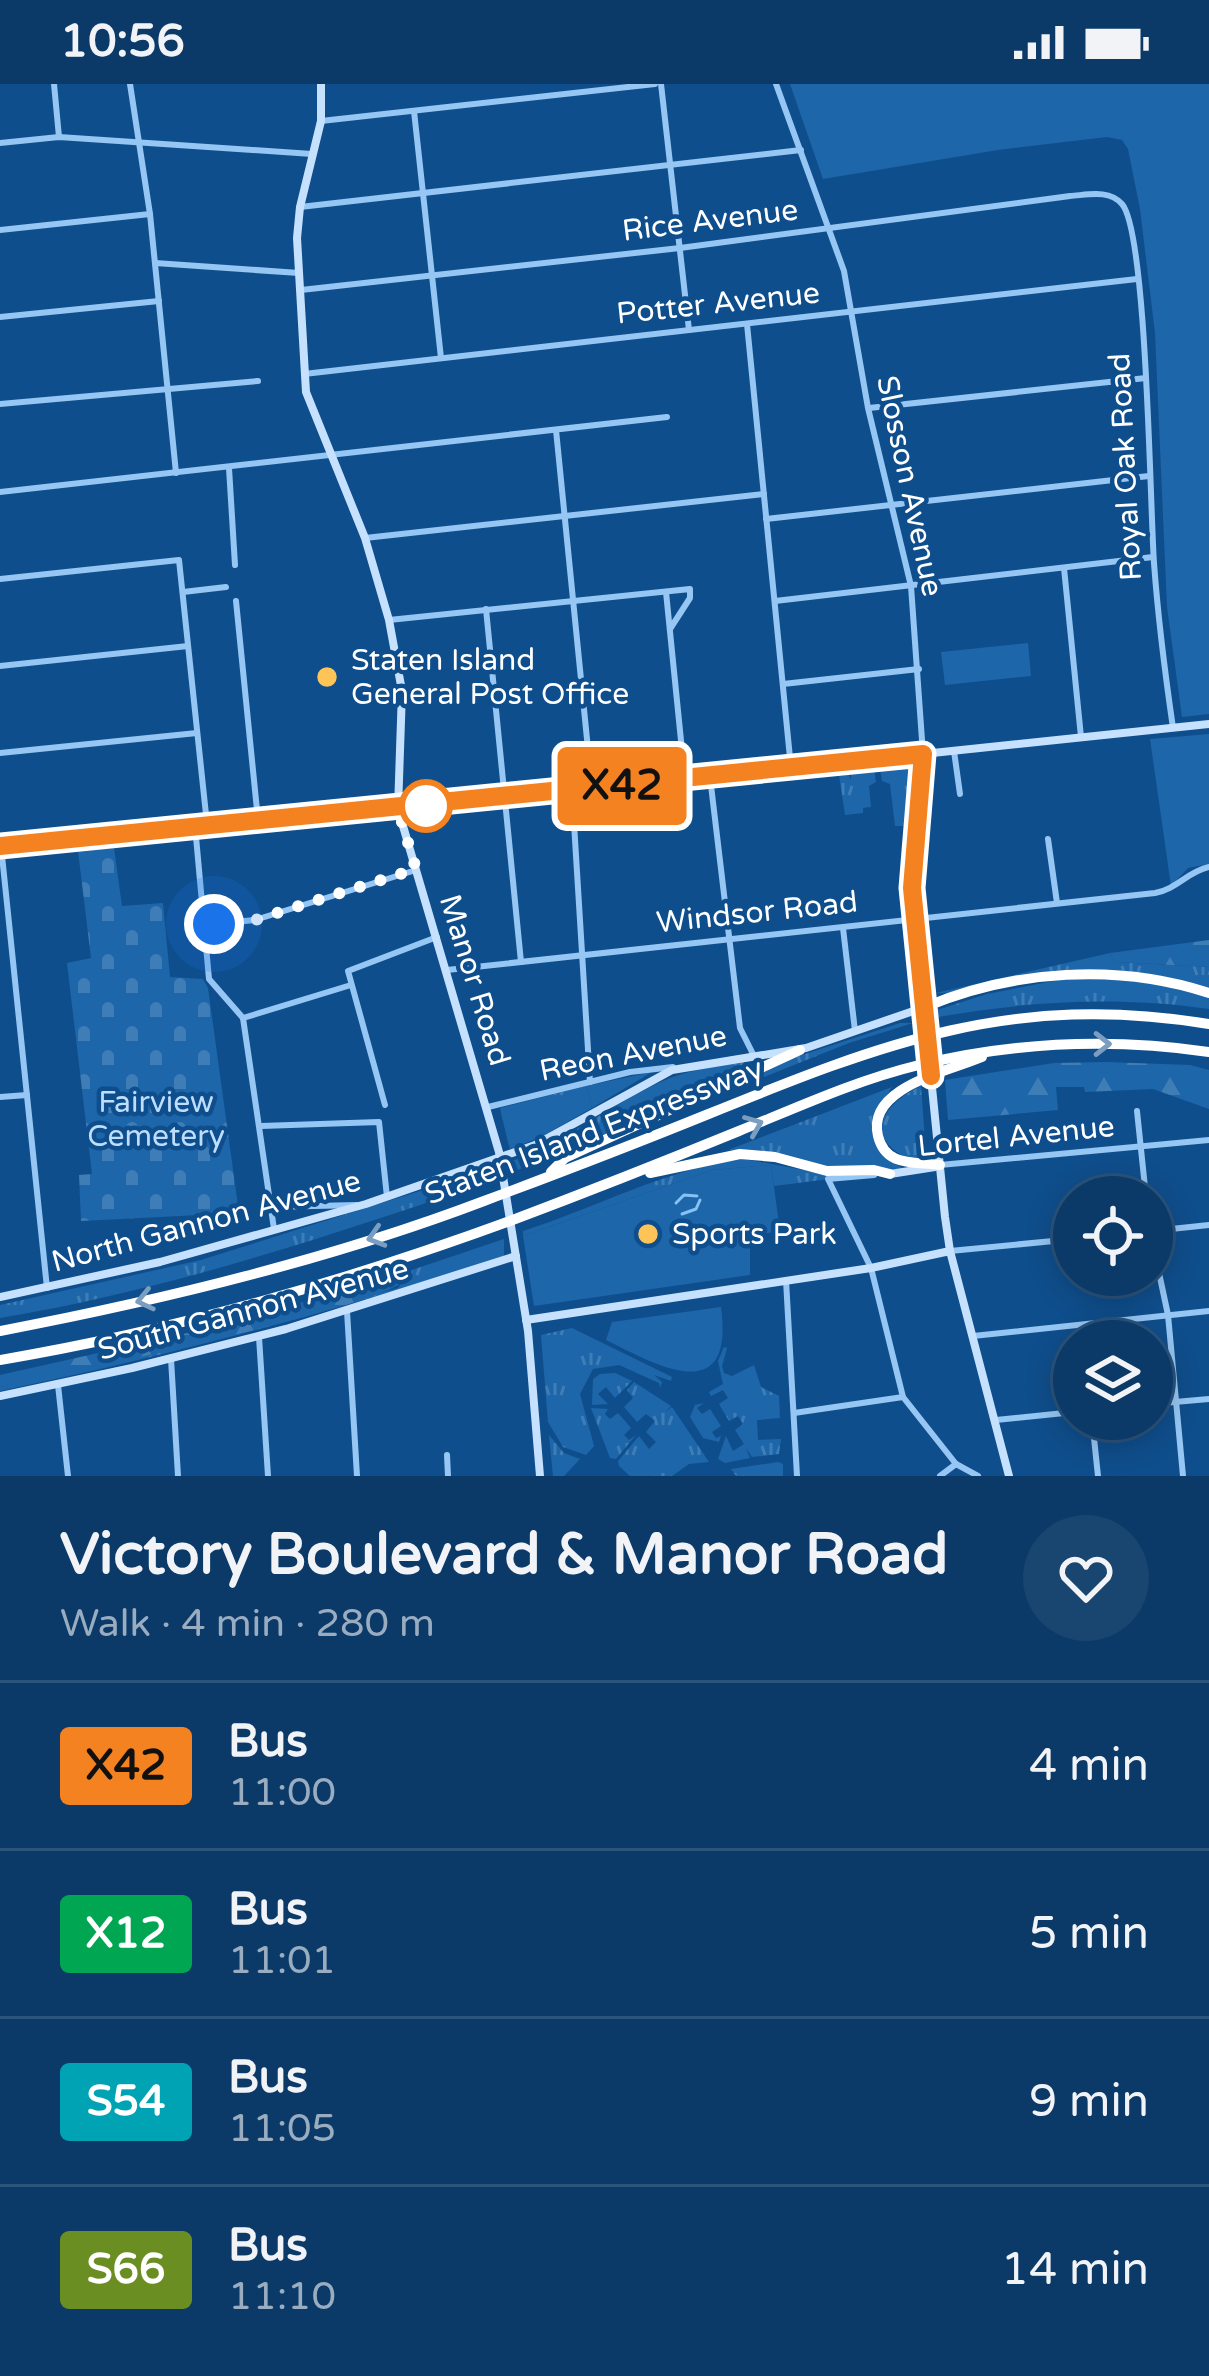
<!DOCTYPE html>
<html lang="en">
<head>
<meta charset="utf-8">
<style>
  :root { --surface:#0b3a69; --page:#194571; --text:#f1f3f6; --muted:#9aadc0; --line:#2b547d }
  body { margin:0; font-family:"Varela Round",sans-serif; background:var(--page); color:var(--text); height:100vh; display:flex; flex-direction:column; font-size:45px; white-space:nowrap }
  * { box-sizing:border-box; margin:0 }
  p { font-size:39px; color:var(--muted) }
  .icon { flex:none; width:66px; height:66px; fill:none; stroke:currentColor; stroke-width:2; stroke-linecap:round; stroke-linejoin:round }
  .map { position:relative; height:1392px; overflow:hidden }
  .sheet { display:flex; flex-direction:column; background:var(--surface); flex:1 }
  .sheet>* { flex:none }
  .badge { padding:0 24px; border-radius:9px; font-size:42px; line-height:78px }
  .buttons { position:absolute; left:1053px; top:1092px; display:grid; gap:24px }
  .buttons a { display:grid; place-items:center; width:120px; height:120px; border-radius:50%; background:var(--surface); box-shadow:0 6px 30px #0003,0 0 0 3px var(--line); font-size:60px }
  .you { position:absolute; width:60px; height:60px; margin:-30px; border:9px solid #fff; border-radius:50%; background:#1a73e8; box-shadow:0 0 0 18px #1a73e833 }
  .map>.badge { position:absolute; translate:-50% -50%; box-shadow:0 0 0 6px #fff }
  .round { display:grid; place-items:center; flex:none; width:126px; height:126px; border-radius:63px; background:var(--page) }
  .head { display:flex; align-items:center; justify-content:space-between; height:204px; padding:0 60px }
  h1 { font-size:57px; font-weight:700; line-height:90px }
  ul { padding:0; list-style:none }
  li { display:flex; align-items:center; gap:36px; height:168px; padding:0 60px; border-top:3px solid var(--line) }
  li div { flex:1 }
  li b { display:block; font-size:45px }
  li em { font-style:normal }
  li .badge { min-width:132px; font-weight:700; text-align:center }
  .status { display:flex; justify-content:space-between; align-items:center; height:84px; padding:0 60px; background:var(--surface); direction:ltr }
  .status svg { height:33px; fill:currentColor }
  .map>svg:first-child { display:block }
</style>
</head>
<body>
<div class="status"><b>10:56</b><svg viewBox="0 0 49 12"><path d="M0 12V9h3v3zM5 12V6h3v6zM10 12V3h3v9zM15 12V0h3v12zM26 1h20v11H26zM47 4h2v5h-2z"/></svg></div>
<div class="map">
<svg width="1209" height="1392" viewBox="0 0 1209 1392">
  <defs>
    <pattern id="grass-tufts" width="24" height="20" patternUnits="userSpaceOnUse" patternTransform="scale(3)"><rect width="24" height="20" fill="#1d66aa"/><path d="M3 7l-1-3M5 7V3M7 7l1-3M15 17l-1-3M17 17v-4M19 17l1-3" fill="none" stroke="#3f7db7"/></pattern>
    <pattern id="forest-firs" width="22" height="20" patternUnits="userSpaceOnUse" patternTransform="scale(3)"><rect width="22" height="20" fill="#1d66aa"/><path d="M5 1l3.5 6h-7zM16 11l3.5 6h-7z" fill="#3f7db7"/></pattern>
    <pattern id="cemetery-stones" width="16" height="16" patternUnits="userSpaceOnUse" patternTransform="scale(3)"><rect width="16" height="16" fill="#1d66aa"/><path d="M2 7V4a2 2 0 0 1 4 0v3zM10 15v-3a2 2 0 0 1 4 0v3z" fill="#3f7db7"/></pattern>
  </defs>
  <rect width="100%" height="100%" fill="#0f4e8c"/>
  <g fill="url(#grass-tufts)">
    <path d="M 911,682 L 905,742 L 895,742 L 890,700 L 882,697 L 880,685 Z"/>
    <path d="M 874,685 L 876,698 L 869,702 L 871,723 L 863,724 L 863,729 L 845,731 L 839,691 L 845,692 L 839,689 L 848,688 L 851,696 L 851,688 Z"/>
    <path d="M 1110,869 L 1115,878 L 1209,883 L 1209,905 C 1138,881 1070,880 997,896 C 978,900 952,911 936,909 Z"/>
    <path d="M 1069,894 L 1147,898 L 1209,913 L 1209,925 C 1116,912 1030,917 938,933 L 937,926 L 987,910 Z"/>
    <path d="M 900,939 L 913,939 L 849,959 L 671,1030 L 793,974 Z"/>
    <path d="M 744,978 L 746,983 L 630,1039 L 513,1088 L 512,1077 C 568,1056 615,1017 670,994 C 694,985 719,982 744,978 Z"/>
    <path d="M 586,1002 L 592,1024 L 541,1053 L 510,1065 L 500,1024 Z"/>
    <path d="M 921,1002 L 926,1070 L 911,1076 C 862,1054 882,1020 921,1002 Z"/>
    <path d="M 892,1003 C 871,1036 860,1063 905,1085 L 826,1084 L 748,1066 L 728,1066 Z"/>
    <path d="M 744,1075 L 831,1091 L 869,1090 L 774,1102 L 771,1081 L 712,1086 L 523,1152 L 523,1147 C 596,1124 668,1084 744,1075 Z"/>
    <path d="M 490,1085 L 494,1096 C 332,1151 169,1206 0,1234 L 0,1221 L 201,1176 Z"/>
    <path d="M 504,1155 L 504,1172 C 338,1227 171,1271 0,1307 L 0,1303 L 234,1250 L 398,1204 L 403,1197 L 397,1191 Z"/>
    <path d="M 572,1244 L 672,1293 L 671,1297 L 654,1291 L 662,1298 L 660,1304 L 659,1299 L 619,1281 L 593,1285 L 580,1310 L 594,1362 L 586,1371 L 563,1363 L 548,1338 L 541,1251 Z"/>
    <path d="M 724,1263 L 727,1264 L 722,1282 L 724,1289 L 732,1292 L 754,1281 L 761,1303 L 779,1312 L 780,1334 L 757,1336 L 758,1356 L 781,1355 L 779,1370 L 752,1373 L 746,1364 L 750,1374 L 725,1379 L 718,1375 L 726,1352 L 733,1367 L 744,1360 L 735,1346 L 743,1340 L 738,1332 L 729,1337 L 719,1320 L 728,1314 L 723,1306 L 711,1312 L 709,1308 L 723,1300 L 718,1277 Z"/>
    <path d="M 615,1289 L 632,1297 L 615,1314 L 606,1303 L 598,1310 L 608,1320 L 592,1321 L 593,1295 L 600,1290 Z"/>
    <path d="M 634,1298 L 671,1322 L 665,1328 L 672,1323 L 709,1378 L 689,1380 L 672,1392 L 630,1392 L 619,1382 L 618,1377 L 639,1352 L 649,1365 L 656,1358 L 646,1348 L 655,1337 L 646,1330 L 637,1338 L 624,1323 L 633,1314 L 627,1306 Z"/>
    <path d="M 704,1319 L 697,1324 L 702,1330 L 710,1325 L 721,1342 L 712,1348 L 716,1354 L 721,1352 L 719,1358 L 703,1354 L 690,1333 L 695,1321 Z"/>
    <path d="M 591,1324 L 608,1325 L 605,1330 L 610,1335 L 618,1329 L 631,1344 L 624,1351 L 629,1356 L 636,1351 L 616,1375 L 610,1374 Z"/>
    <path d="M 549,1351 L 564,1369 L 580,1375 L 564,1392 L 553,1392 Z"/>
    <path d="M 778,1378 L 783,1380 L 783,1392 L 736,1392 L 731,1385 Z"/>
  </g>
  <g fill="url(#forest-firs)">
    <path d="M 1209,856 L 1209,883 L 1115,878 L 1110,869 Z"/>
    <path d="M 1106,978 L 1190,981 L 1209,986 L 1209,1025 L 1153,1005 L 1085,1008 L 1084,1003 L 1056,1003 L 1058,1026 L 948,1036 L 945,996 L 1054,979 Z"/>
    <path d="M 652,988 L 592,1024 L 586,1002 Z"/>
    <path d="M 397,1191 L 403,1197 C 385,1222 53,1293 0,1303 L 0,1291 L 223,1241 Z"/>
  </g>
  <path fill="url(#cemetery-stones)" d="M 114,764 L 122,822 L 163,819 L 170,893 L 203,895 L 208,904 L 239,1129 L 81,1137 L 79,1091 L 92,1090 L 67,879 L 91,874 L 78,767 Z"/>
  <g fill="#1d66aa">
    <path d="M 790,0 L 1209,0 L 1209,630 L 1182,633 L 1167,523 L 1155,249 L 1140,125 L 1128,65 L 1122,56 L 1107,53 L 998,66 L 823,95 Z"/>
    <path d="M 1028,559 L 1031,592 L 945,601 L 941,568 Z"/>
    <path d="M 1209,650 L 1209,780 L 1188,784 L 1171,802 L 1150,655 Z"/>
    <path d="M 582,1007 L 588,1023 L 540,1051 L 509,1062 L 501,1029 Z"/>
    <path d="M 771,1081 L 780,1147 L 750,1152 L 750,1191 L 534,1222 L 523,1152 L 712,1086 Z"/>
    <path d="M 721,1223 C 735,1326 656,1281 606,1256 L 612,1238 Z"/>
  </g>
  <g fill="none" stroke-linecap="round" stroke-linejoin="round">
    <g stroke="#87c2f7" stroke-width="3">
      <path d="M 676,1119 L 684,1111 L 697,1112"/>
      <path d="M 682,1130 L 696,1125 L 700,1116"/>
    </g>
    <g stroke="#96c6f3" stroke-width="6">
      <path d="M 54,0 L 59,53"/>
      <path d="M 130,0 L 150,130 L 176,389"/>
      <path d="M 661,0 L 689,246"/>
      <path d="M 776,0 L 844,187 L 868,324 L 911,502 L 923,670"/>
      <path d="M 414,27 L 441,274"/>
      <path d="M 321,37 L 655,0"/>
      <path d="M 0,59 L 59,53 L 312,70"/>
      <path d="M 300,123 L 801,66"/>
      <path d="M 0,146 L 150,130"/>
      <path d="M 155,179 L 299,189"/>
      <path d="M 301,206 L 680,164 L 1070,112 C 1087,111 1109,105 1122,120 C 1147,149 1150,423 1154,479 C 1158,534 1165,589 1173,644"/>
      <path d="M 0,233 L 159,217"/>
      <path d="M 747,240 L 791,684"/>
      <path d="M 304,290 L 1137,195"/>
      <path d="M 0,320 L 258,297"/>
      <path d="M 869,324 L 1146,294"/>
      <path d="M 556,346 L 592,705"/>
      <path d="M 229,384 L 235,481"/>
      <path d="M 0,408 L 667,333"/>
      <path d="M 766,435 L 1149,392"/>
      <path d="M 365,454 L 764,410"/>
      <path d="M 1064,484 L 1081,653"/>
      <path d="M 0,495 L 179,476 L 207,740"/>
      <path d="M 183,508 L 226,503"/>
      <path d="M 666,508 L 685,696"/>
      <path d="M 236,517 L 258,736"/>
      <path d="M 775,517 L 1153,473"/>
      <path d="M 486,525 L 521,878"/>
      <path d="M 389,536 L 690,505 L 690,514 L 670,545"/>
      <path d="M 0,582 L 188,562"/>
      <path d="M 783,600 L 919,585"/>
      <path d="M 954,667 L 960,710"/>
      <path d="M 0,669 L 197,649"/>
      <path d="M 710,693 L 740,944 L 754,972"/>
      <path d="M 572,707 L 590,998"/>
      <path d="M 195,742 L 209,895 L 243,934"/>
      <path d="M 1048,755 L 1057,819"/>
      <path d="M 1,762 L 47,1204"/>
      <path d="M 204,841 L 255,836 L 416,786"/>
      <path d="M 843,844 L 855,947"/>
      <path d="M 447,886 L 1155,809 C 1177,805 1187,788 1209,783"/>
      <path d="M 243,934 L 274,1145"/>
      <path d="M 243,934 L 351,901"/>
      <path d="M 0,1013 L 27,1011"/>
      <path d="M 385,1021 L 348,887 L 437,853"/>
      <path d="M 488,1023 L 630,988 L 673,983"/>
      <path d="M 1137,1027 L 1146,1113"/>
      <path d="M 261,1042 L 379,1038 L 387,1113"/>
      <path d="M 940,1081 L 1209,1056"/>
      <path d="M 874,1091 L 828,1095 L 871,1184 L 903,1313 L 956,1380 L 978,1392"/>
      <path d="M 271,1123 L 357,1121"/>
      <path d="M 1152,1147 L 1209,1141"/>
      <path d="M 1152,1156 L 1168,1231 L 1183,1392"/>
      <path d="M 950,1167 L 1074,1155"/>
      <path d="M 786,1196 L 797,1392"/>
      <path d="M 347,1227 L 357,1392"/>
      <path d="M 973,1252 L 1209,1227"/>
      <path d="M 259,1253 L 268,1392"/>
      <path d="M 171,1275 L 178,1392"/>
      <path d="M 58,1301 L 68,1392"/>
      <path d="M 1152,1320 L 1209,1315"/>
      <path d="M 794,1329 L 903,1313"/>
      <path d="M 1092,1335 L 1098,1392"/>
      <path d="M 996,1336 L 1074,1328"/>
      <path d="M 447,1371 L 448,1392"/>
      <path d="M 940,1392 L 956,1380"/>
    </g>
    <g stroke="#c5e1fd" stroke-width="8">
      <path d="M 321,0 L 321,37 L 300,123 L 297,154 L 306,308 L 365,454 L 389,536 L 402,607 L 398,725 L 499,1068 L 528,1247 L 540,1392"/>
      <path d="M 923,670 L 912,804 L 945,1133 L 950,1167 L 1009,1392"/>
      <path d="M 0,762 L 504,714 L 1209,640"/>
      <path d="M 890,1090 L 935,1083"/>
      <path d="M 0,1213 L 160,1178 L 366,1120 L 535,1061 L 672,986 L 806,964 L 925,923"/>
      <path d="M 526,1236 L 871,1184 L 950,1167"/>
      <path d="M 0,1312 L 132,1284 L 286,1245 L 516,1172"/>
    </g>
    <g stroke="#fff" stroke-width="10">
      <path d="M 925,923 C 1014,886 1117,879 1209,909"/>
      <path d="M 940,1081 C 915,1077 886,1084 878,1052 C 866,1003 950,987 982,973"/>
      <path d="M 551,1088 L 565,1074 L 800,966"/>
      <path d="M 650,1089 L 740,1070 L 775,1073 L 827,1087 L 874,1086 L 890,1090"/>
      <path d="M 0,1247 C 163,1216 329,1176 484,1117 C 559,1089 632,1061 706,1031 C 884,959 1012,908 1209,940"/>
      <path d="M 0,1276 C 173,1247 346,1197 510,1137 C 587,1108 663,1078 739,1047 C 798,1023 857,996 919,981 C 1014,958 1112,954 1209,968"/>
    </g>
  </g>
  <defs><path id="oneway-chevron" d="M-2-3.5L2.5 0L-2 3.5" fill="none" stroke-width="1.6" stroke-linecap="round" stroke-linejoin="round" transform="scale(3)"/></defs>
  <g stroke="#7b9ec0">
    <use href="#oneway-chevron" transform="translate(1102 960)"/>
    <use href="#oneway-chevron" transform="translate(754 1041) rotate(-22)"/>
    <use href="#oneway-chevron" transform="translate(376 1153) rotate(163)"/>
    <use href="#oneway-chevron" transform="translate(145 1216) rotate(167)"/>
  </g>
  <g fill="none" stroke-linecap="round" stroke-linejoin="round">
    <g stroke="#fff" stroke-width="27">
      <path id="line" d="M 0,762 L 923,670 L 912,804 L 931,992"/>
    </g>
    <use href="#line" stroke="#f58220" stroke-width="18"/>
    <path stroke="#fff" stroke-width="12" stroke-dasharray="0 21.6" d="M 214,840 L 255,836 L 416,785 L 398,725 L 426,722"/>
  </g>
  <g fill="#ffc458" stroke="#0f4e8c" stroke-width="4.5">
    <circle cx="327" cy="593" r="12"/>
    <circle cx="648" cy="1150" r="12"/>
  </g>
  <circle fill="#fff" stroke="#f58220" stroke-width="6" cx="426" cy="722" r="24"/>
  <g text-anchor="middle" stroke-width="9" stroke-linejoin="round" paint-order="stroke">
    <g font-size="30" fill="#fff" stroke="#0f4e8c">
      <text transform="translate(710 136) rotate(-7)" y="10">Rice Avenue</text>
      <text transform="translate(718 219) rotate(-6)" y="10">Potter Avenue</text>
      <text transform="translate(1125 383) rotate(-93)" y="10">Royal Oak Road</text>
      <text transform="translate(910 402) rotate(78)" y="10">Slosson Avenue</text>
      <text transform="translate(757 828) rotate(-6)" y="10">Windsor Road</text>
      <text transform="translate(475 896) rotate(73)" y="10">Manor Road</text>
      <text transform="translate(633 969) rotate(-11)" y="10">Reon Avenue</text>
      <text transform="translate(594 1047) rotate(-21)" y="10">Staten Island Expressway</text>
      <text transform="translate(1016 1052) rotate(-6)" y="10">Lortel Avenue</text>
      <text transform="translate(206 1137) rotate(-15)" y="10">North Gannon Avenue</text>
      <text transform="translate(253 1225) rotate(-15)" y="10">South Gannon Avenue</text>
    </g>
    <g font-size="30" fill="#fff" stroke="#0f4e8c" text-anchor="start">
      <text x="351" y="586">Staten Island<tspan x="351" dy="34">General Post Office</tspan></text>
      <text x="672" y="1160">Sports Park</text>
    </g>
    <g font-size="30" fill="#bddefe" stroke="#0f4e8c">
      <text x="156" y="1028">Fairview<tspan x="156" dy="34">Cemetery</tspan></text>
    </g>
  </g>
</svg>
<div class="buttons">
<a><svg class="icon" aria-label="locate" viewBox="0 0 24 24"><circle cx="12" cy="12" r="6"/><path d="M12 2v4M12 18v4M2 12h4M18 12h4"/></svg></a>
<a><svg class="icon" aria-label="layers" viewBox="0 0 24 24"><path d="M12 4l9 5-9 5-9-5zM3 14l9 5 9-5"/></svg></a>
</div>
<div class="you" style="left:214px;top:840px"></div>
<b class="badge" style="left:622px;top:702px;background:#f58220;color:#111">X42</b>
</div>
<section class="sheet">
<div class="head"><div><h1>Victory Boulevard &amp; Manor Road</h1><p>Walk · 4 min · 280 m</p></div><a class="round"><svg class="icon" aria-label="heart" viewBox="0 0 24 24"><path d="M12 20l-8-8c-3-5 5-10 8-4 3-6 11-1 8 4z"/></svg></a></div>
<ul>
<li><span class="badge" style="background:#f58220;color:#111">X42</span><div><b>Bus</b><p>11:00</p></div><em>4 min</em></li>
<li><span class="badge" style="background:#00a651;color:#fff">X12</span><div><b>Bus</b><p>11:01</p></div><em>5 min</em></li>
<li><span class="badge" style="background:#00a3b4;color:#fff">S54</span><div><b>Bus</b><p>11:05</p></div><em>9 min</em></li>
<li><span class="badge" style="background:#6b8e23;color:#fff">S66</span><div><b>Bus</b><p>11:10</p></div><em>14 min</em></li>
</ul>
</section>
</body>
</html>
